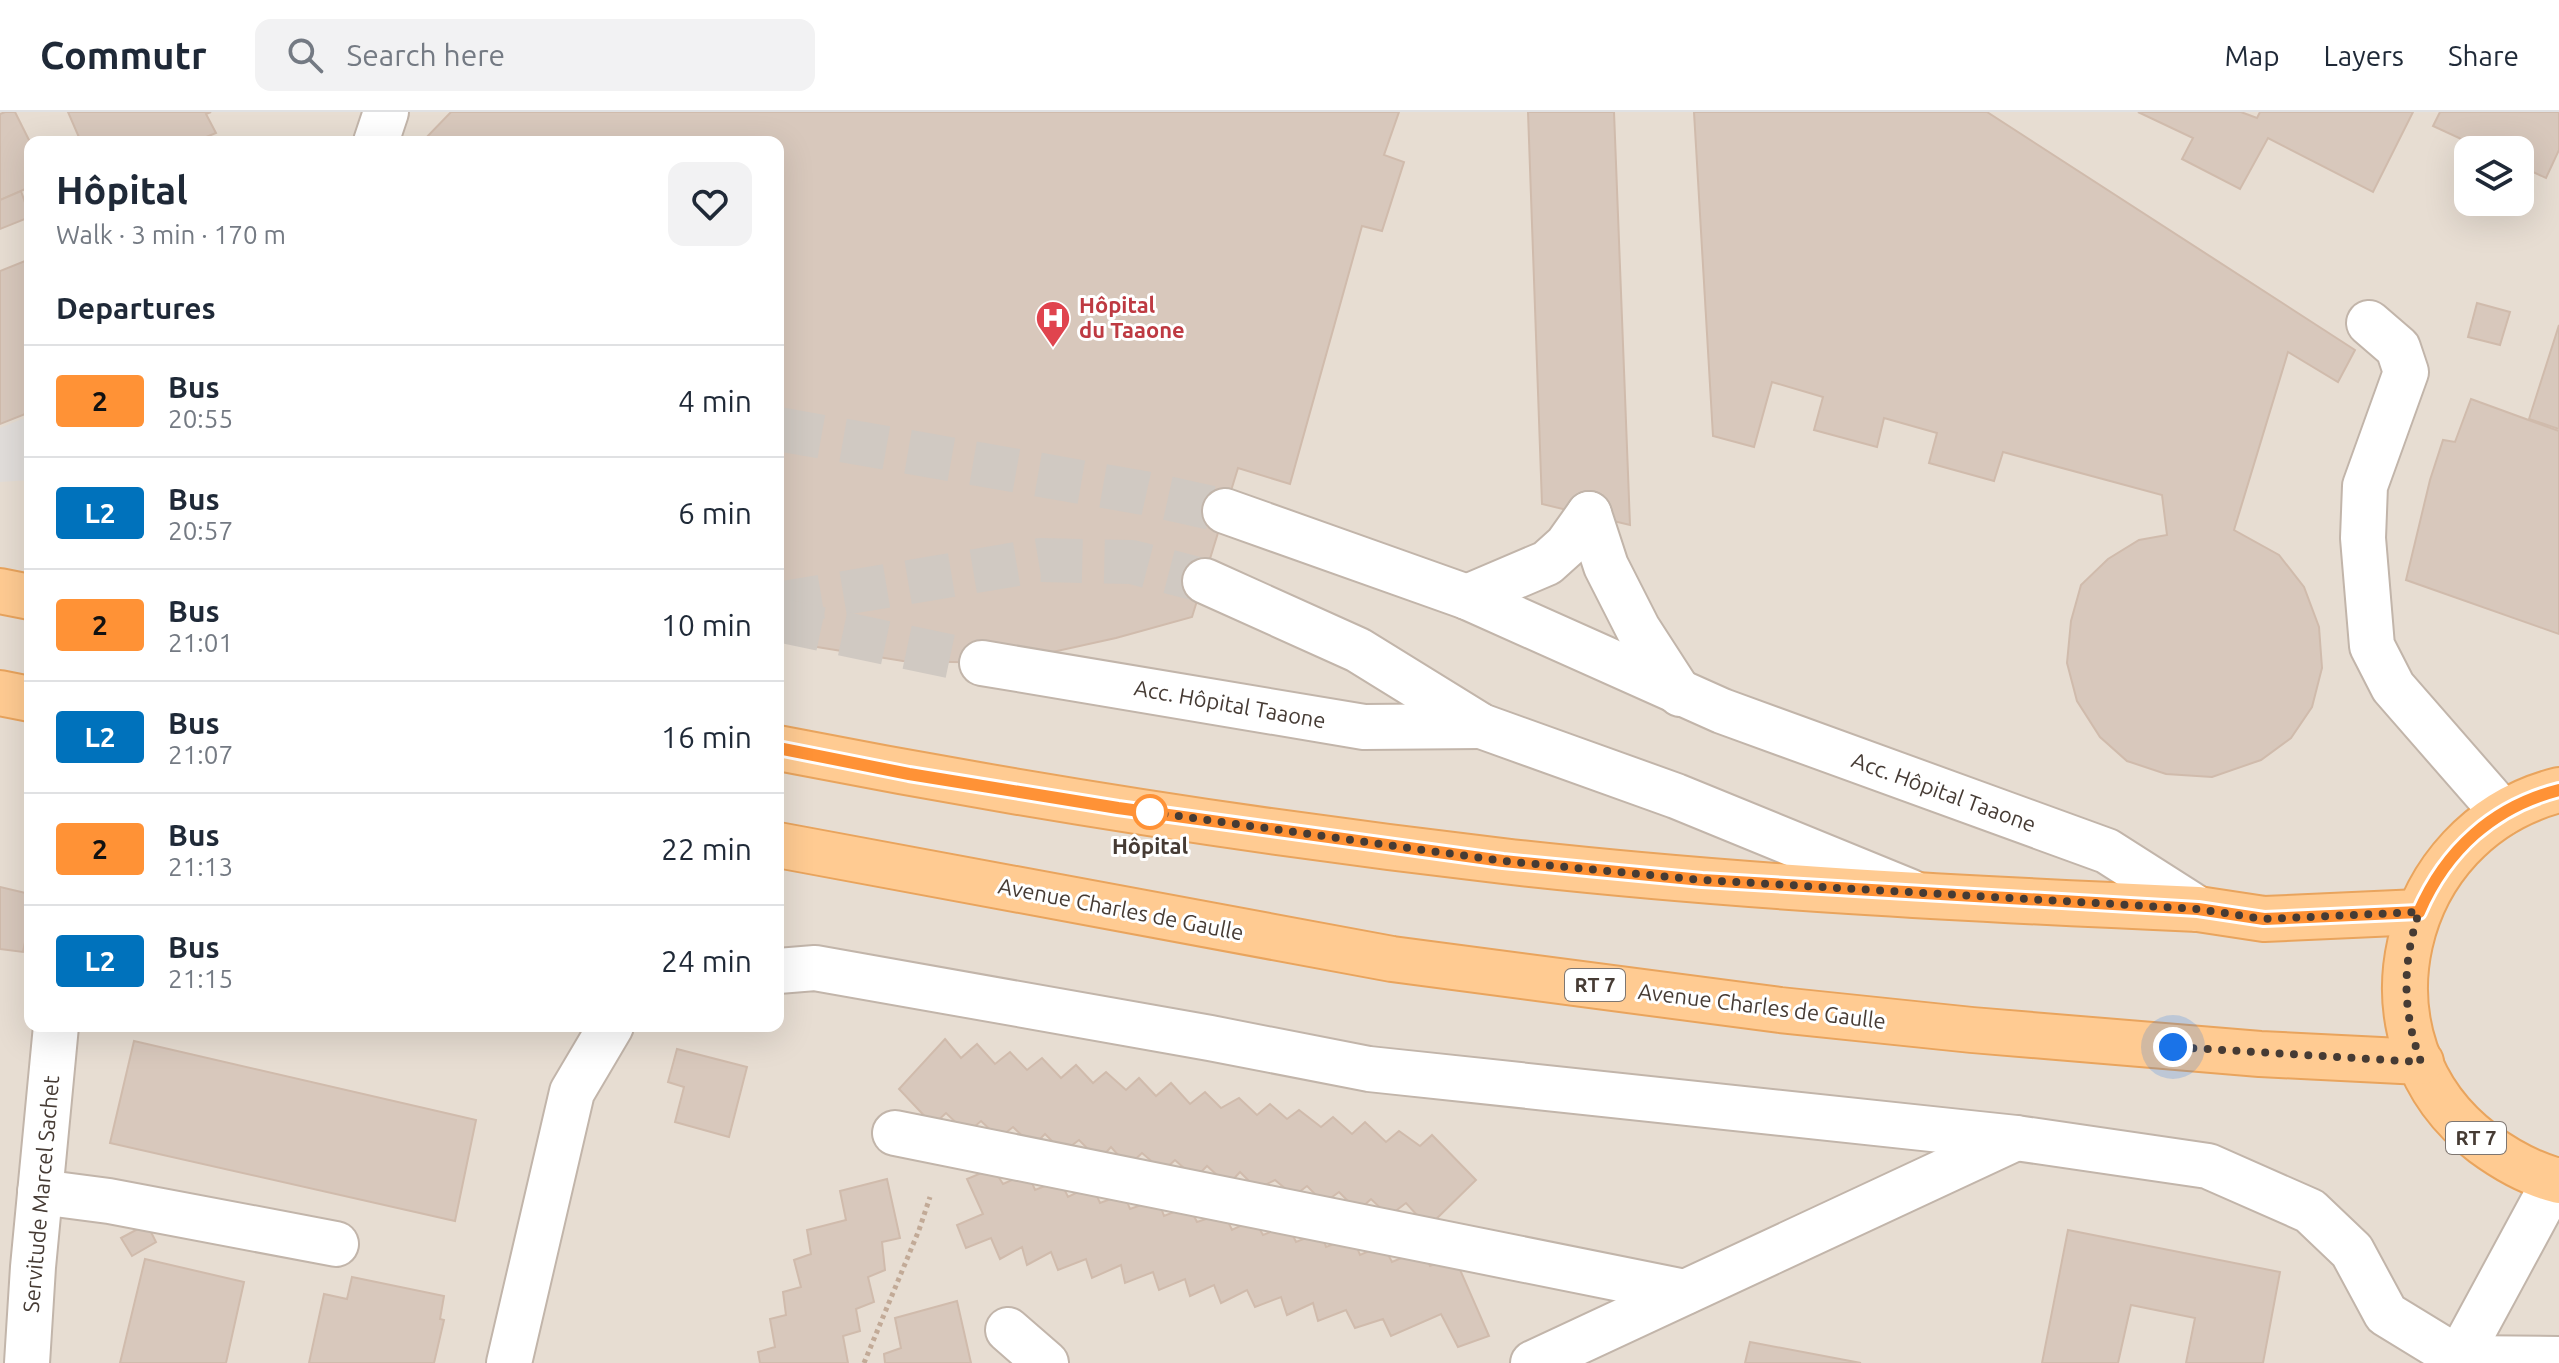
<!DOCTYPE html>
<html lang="en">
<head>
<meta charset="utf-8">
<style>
  :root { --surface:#fff; --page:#f2f2f3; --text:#1f2937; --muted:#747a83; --line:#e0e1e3 }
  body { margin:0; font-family:Ubuntu,sans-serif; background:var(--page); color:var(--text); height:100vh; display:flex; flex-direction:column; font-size:30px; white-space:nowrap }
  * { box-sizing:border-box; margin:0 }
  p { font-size:26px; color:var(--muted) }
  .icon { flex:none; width:44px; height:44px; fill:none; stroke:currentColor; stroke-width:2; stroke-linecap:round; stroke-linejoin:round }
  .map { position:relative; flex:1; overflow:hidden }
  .sheet { position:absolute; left:24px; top:24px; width:760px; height:896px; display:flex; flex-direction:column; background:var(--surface); border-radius:16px; box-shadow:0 8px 32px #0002 }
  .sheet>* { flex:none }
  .badge { padding:0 16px; border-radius:6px; font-size:28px; line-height:52px }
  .controls { position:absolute; left:2454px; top:24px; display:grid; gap:16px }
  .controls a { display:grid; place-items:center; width:80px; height:80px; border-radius:16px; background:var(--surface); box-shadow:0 8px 32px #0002; font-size:40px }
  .you { position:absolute; width:40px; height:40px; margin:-20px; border:6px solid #fff; border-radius:50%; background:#1a73e8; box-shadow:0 0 0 12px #1a73e833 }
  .map>.badge { position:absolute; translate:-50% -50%; box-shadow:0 0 0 4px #fff }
  h2 { padding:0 32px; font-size:30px; line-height:72px }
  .round { display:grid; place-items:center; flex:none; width:84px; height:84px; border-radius:16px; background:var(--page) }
  .overview { display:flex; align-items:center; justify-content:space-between; height:136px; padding:0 32px }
  h1 { font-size:38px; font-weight:700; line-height:60px }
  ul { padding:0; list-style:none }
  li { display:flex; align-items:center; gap:24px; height:112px; padding:0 32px; border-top:2px solid var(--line) }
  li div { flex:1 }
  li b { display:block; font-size:30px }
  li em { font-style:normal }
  li .badge { min-width:88px; font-weight:700; text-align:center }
  header { display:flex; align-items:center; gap:48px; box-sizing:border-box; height:112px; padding:0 40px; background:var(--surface); border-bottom:2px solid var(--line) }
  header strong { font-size:38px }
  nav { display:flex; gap:44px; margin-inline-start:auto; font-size:28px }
  .search { width:560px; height:72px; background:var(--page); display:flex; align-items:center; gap:20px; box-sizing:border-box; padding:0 28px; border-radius:16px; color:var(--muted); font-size:30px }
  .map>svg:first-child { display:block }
</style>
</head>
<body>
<header>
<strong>Commutr</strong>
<div class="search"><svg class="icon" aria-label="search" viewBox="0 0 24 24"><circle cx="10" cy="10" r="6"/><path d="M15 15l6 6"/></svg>Search here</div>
<nav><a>Map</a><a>Layers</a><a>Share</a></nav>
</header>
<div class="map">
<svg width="2559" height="1251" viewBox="0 0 2559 1251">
  <rect width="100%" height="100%" fill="#f3ece5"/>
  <path fill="#e7ddd2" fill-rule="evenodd" d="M 0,0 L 2559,0 L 2559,1251 L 0,1251 ZM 30,30 L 778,30 L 778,914 L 30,914 ZM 2468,38 L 2520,38 L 2520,90 L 2468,90 Z"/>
  <path fill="#e1ddda" d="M 22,307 L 30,308 L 30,368 L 0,370 L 0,316 Z"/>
  <g fill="#d8c8bc" stroke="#d0bbac" stroke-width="2">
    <path d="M 5,0 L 15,0 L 30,30 L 30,75 L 0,88 L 0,2 Z"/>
    <path d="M 68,0 L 211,0 L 206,2 L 216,21 L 194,30 L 144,30 L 143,28 L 137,30 L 81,30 Z"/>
    <path d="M 451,0 L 1399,0 L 1384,43 L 1404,50 L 1382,119 L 1362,114 L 1290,372 L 1238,356 L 1192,505 L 1116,526 L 1002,551 L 903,549 L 811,534 L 778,520 L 778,30 L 422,30 Z"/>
    <path d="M 1528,0 L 1614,0 L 1630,413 L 1542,392 Z"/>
    <path d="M 1694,0 L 1987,0 L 2355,238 L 2338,270 L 2288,240 L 2234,418 L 2279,443 L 2304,475 L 2319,515 L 2322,556 L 2312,595 L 2291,626 L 2261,648 L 2212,665 L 2166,662 L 2127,649 L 2100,625 L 2077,589 L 2067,551 L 2071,509 L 2081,473 L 2108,447 L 2139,428 L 2167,423 L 2162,383 L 2003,340 L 1994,369 L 1929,351 L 1937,321 L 1884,306 L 1877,335 L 1814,318 L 1823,285 L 1772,270 L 1754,335 L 1713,324 Z"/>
    <path d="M 2138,0 L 2241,0 L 2257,6 L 2260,0 L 2413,0 L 2373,80 L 2268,26 L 2240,77 L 2182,47 L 2193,26 Z"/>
    <path d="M 2440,0 L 2559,0 L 2559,38 L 2546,66 L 2520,54 L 2520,38 L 2485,38 L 2433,14 Z"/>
    <path d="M 21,79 L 30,105 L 0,117 L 0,88 Z"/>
    <path d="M 30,147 L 30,303 L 25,302 L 0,312 L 0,159 Z"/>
    <path d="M 2477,191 L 2510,200 L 2500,233 L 2468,225 Z"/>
    <path d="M 2559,213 L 2559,317 L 2529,307 Z"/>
    <path d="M 2471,287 L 2559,319 L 2559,522 L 2406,468 L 2430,368 L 2443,328 L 2455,330 Z"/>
    <path d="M 0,775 L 30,782 L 30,806 L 23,840 L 0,837 Z"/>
    <path d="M 945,927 L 961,946 L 977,932 L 995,952 L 1010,940 L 1027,958 L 1042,946 L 1061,966 L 1076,953 L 1093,971 L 1106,960 L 1126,978 L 1139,966 L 1156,984 L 1171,971 L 1190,992 L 1205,980 L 1221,996 L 1239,986 L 1257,1003 L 1270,992 L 1287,1007 L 1299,998 L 1321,1015 L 1333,1005 L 1352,1022 L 1365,1010 L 1386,1030 L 1399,1019 L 1420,1034 L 1432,1023 L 1476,1068 L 1428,1115 L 1406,1091 L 1389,1104 L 1371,1087 L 1358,1099 L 1339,1080 L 1324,1091 L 1307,1074 L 1294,1084 L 1275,1068 L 1257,1077 L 1240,1060 L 1228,1073 L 1207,1054 L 1195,1066 L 1175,1048 L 1163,1059 L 1142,1041 L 1128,1054 L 1111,1035 L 1099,1048 L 1079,1028 L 1063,1040 L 1045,1022 L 1033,1034 L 1013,1015 L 999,1026 L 981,1009 L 967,1021 L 946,1001 L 933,1013 L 899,977 Z"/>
    <path d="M 134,929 L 476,1008 L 455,1109 L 110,1031 Z"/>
    <path d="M 677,937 L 747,955 L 729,1025 L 675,1010 L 684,975 L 668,970 Z"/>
    <path d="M 993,1056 L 1003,1072 L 1028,1061 L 1035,1078 L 1060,1068 L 1068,1085 L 1092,1073 L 1100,1091 L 1124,1082 L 1130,1097 L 1158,1087 L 1164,1104 L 1189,1094 L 1197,1110 L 1224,1101 L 1232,1118 L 1254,1107 L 1263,1123 L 1288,1113 L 1296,1130 L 1321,1120 L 1326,1135 L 1353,1125 L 1360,1143 L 1383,1133 L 1392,1150 L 1423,1137 L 1430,1154 L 1454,1144 L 1489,1224 L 1458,1235 L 1441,1202 L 1391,1224 L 1383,1207 L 1355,1216 L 1346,1198 L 1318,1209 L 1313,1191 L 1287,1203 L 1281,1185 L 1255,1195 L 1247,1178 L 1221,1191 L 1214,1173 L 1190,1184 L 1185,1167 L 1159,1178 L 1153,1160 L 1125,1171 L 1121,1153 L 1092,1166 L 1086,1147 L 1058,1158 L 1051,1140 L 1027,1153 L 1022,1135 L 1000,1147 L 991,1126 L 966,1136 L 957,1113 L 983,1102 L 967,1067 Z"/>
    <path d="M 887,1067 L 900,1126 L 882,1130 L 885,1158 L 868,1165 L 874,1190 L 856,1197 L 860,1219 L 843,1224 L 848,1251 L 760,1251 L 758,1240 L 775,1235 L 770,1207 L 786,1203 L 783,1180 L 801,1175 L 794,1148 L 811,1142 L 807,1118 L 846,1108 L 840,1079 Z"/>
    <path d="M 147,1112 L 156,1130 L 132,1144 L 121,1126 Z"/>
    <path d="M 2068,1118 L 2280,1160 L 2263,1251 L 2186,1251 L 2195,1206 L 2131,1193 L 2118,1251 L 2042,1251 Z"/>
    <path d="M 145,1147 L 244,1170 L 226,1251 L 120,1251 Z"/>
    <path d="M 352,1165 L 444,1184 L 440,1207 L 444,1208 L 434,1251 L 309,1251 L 324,1182 L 347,1187 Z"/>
    <path d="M 957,1189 L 971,1251 L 885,1251 L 884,1242 L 901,1236 L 895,1206 Z"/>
    <path d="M 1750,1230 L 1861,1251 L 1745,1251 Z"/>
  </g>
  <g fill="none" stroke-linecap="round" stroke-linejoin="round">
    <g stroke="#d0c9c2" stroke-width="44" stroke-dasharray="44 22" stroke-linecap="butt">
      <path d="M 778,317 L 1144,381 L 1225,399"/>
      <path d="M 778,492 L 1041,448 L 1132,450 L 1205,469"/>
      <path d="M 778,508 L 982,551"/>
    </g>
    <g stroke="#c2b5aa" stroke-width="48">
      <g id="minor">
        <path d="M 376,30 L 386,0"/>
        <path d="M 2369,211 L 2398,236 L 2406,260 L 2365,374 L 2363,426 L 2372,534 L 2393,575 L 2503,701"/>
        <path d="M 1225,399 L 1467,485 L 1722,599 L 2107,739 L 2198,797"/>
        <path d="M 1589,402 L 1606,454 L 1638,517 L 1680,582"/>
        <path d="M 1205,469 L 1358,538 L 1481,614 L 1676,684 L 1911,780"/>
        <path d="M 1467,485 L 1547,451 L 1567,433 L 1589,402"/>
        <path d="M 982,551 L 1364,615 L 1481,614"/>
        <path d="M 778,859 L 815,856 L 1210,926 L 1369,957 L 2016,1026 L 2208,1054 L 2310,1099 L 2352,1139 L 2386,1202 L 2458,1246 L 2559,1247"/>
        <path d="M 895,1021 L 1685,1180"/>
        <path d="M 40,1080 L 109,1089 L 336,1132"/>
        <path d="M 1008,1218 L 1046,1251"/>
        <path d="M 27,1251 L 33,1155 L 56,914"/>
        <path d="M 509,1251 L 572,980 L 611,914"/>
        <path d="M 1533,1251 L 2016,1026"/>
        <path d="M 2456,1251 L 2555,1068"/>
      </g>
    </g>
    <g stroke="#e9a45d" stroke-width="48">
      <g id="major">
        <path d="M 0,479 L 30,485"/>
        <path d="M 0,581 L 30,587"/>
        <path d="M 778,636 C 1018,683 1260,721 1503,749 C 1733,775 1966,787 2198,797 L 2264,807 L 2419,800"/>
        <path d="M 2559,678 C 2398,719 2348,929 2483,1031 C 2506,1048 2531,1062 2559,1069"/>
        <path d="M 778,733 L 1392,847 L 1780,898 L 1972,918 L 2260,942 L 2421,950"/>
      </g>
    </g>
    <path stroke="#c2aa97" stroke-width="5" stroke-dasharray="4 4" stroke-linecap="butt" d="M 864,1251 L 919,1118 L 930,1085"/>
    <use href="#minor" stroke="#fff" stroke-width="44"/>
    <use href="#major" stroke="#ffcb92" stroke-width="44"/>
  </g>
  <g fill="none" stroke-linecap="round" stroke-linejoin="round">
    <g stroke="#fff" stroke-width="18">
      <path id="line" d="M 778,636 L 909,662 L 1118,696 L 1503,749 L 1702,768 L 2198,797 L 2264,807 L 2419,800 C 2446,738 2493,695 2559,678"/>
    </g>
    <use href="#line" stroke="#ff9236" stroke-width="12"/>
    <path stroke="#463b34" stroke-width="8" stroke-dasharray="0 14.4" d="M 1150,700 L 1143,699 L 1503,749 L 1702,768 L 2198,797 L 2264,807 L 2419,800 C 2402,852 2402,899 2421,950 L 2173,935"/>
  </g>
  <defs>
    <g id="hospital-pin" transform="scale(1.8)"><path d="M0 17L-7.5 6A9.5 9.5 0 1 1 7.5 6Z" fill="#e0444e" stroke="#fff"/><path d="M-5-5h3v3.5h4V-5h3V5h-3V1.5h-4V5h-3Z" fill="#fff"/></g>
  </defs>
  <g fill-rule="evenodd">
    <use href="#hospital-pin" x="1053" y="206"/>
  </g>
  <circle fill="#fff" stroke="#ff9236" stroke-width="4" cx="1150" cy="700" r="16"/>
  <g text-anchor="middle" stroke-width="6" stroke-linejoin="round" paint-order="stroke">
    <g fill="#fff" stroke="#7e7671" stroke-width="2">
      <rect x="1565" y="857" width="60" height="32" rx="6"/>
      <rect x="2446" y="1010" width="60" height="32" rx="6"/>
    </g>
    <g font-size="20" font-weight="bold" fill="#463b34">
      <text x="1595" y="880">RT 7</text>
      <text x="2476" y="1033">RT 7</text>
    </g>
    <g font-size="22" font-weight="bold" fill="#be3a42" stroke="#fff" text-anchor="start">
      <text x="1079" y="201">Hôpital<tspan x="1079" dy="25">du Taaone</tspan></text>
    </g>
    <g font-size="22" fill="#463b34" stroke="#fff">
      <text transform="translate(1230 592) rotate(10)" y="8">Acc. Hôpital Taaone</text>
      <text transform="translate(1944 680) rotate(20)" y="8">Acc. Hôpital Taaone</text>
      <text transform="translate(1121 797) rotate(11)" y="8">Avenue Charles de Gaulle</text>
      <text transform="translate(1762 894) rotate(7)" y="8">Avenue Charles de Gaulle</text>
      <text transform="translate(41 1082) rotate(-85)" y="8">Servitude Marcel Sachet</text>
    </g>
    <g font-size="22" font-weight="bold" fill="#463b34" stroke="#fff">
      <text x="1150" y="742">Hôpital</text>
    </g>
  </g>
</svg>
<div class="controls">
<a><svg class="icon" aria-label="layers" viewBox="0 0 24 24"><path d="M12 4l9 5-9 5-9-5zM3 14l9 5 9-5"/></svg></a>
</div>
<div class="you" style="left:2173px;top:935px"></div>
<section class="sheet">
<div class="overview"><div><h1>Hôpital</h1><p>Walk · 3 min · 170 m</p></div><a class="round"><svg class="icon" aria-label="heart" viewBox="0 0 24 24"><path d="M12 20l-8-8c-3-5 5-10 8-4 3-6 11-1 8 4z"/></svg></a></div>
<h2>Departures</h2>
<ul>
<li><span class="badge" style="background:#ff9236;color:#111">2</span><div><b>Bus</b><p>20:55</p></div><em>4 min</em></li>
<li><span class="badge" style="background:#0072bc;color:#fff">L2</span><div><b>Bus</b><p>20:57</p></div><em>6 min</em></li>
<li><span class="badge" style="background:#ff9236;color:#111">2</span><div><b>Bus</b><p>21:01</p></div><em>10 min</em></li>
<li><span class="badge" style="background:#0072bc;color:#fff">L2</span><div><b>Bus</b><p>21:07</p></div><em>16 min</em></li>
<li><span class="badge" style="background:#ff9236;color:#111">2</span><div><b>Bus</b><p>21:13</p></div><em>22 min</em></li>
<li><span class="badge" style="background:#0072bc;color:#fff">L2</span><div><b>Bus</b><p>21:15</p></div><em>24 min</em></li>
</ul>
</section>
</div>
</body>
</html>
